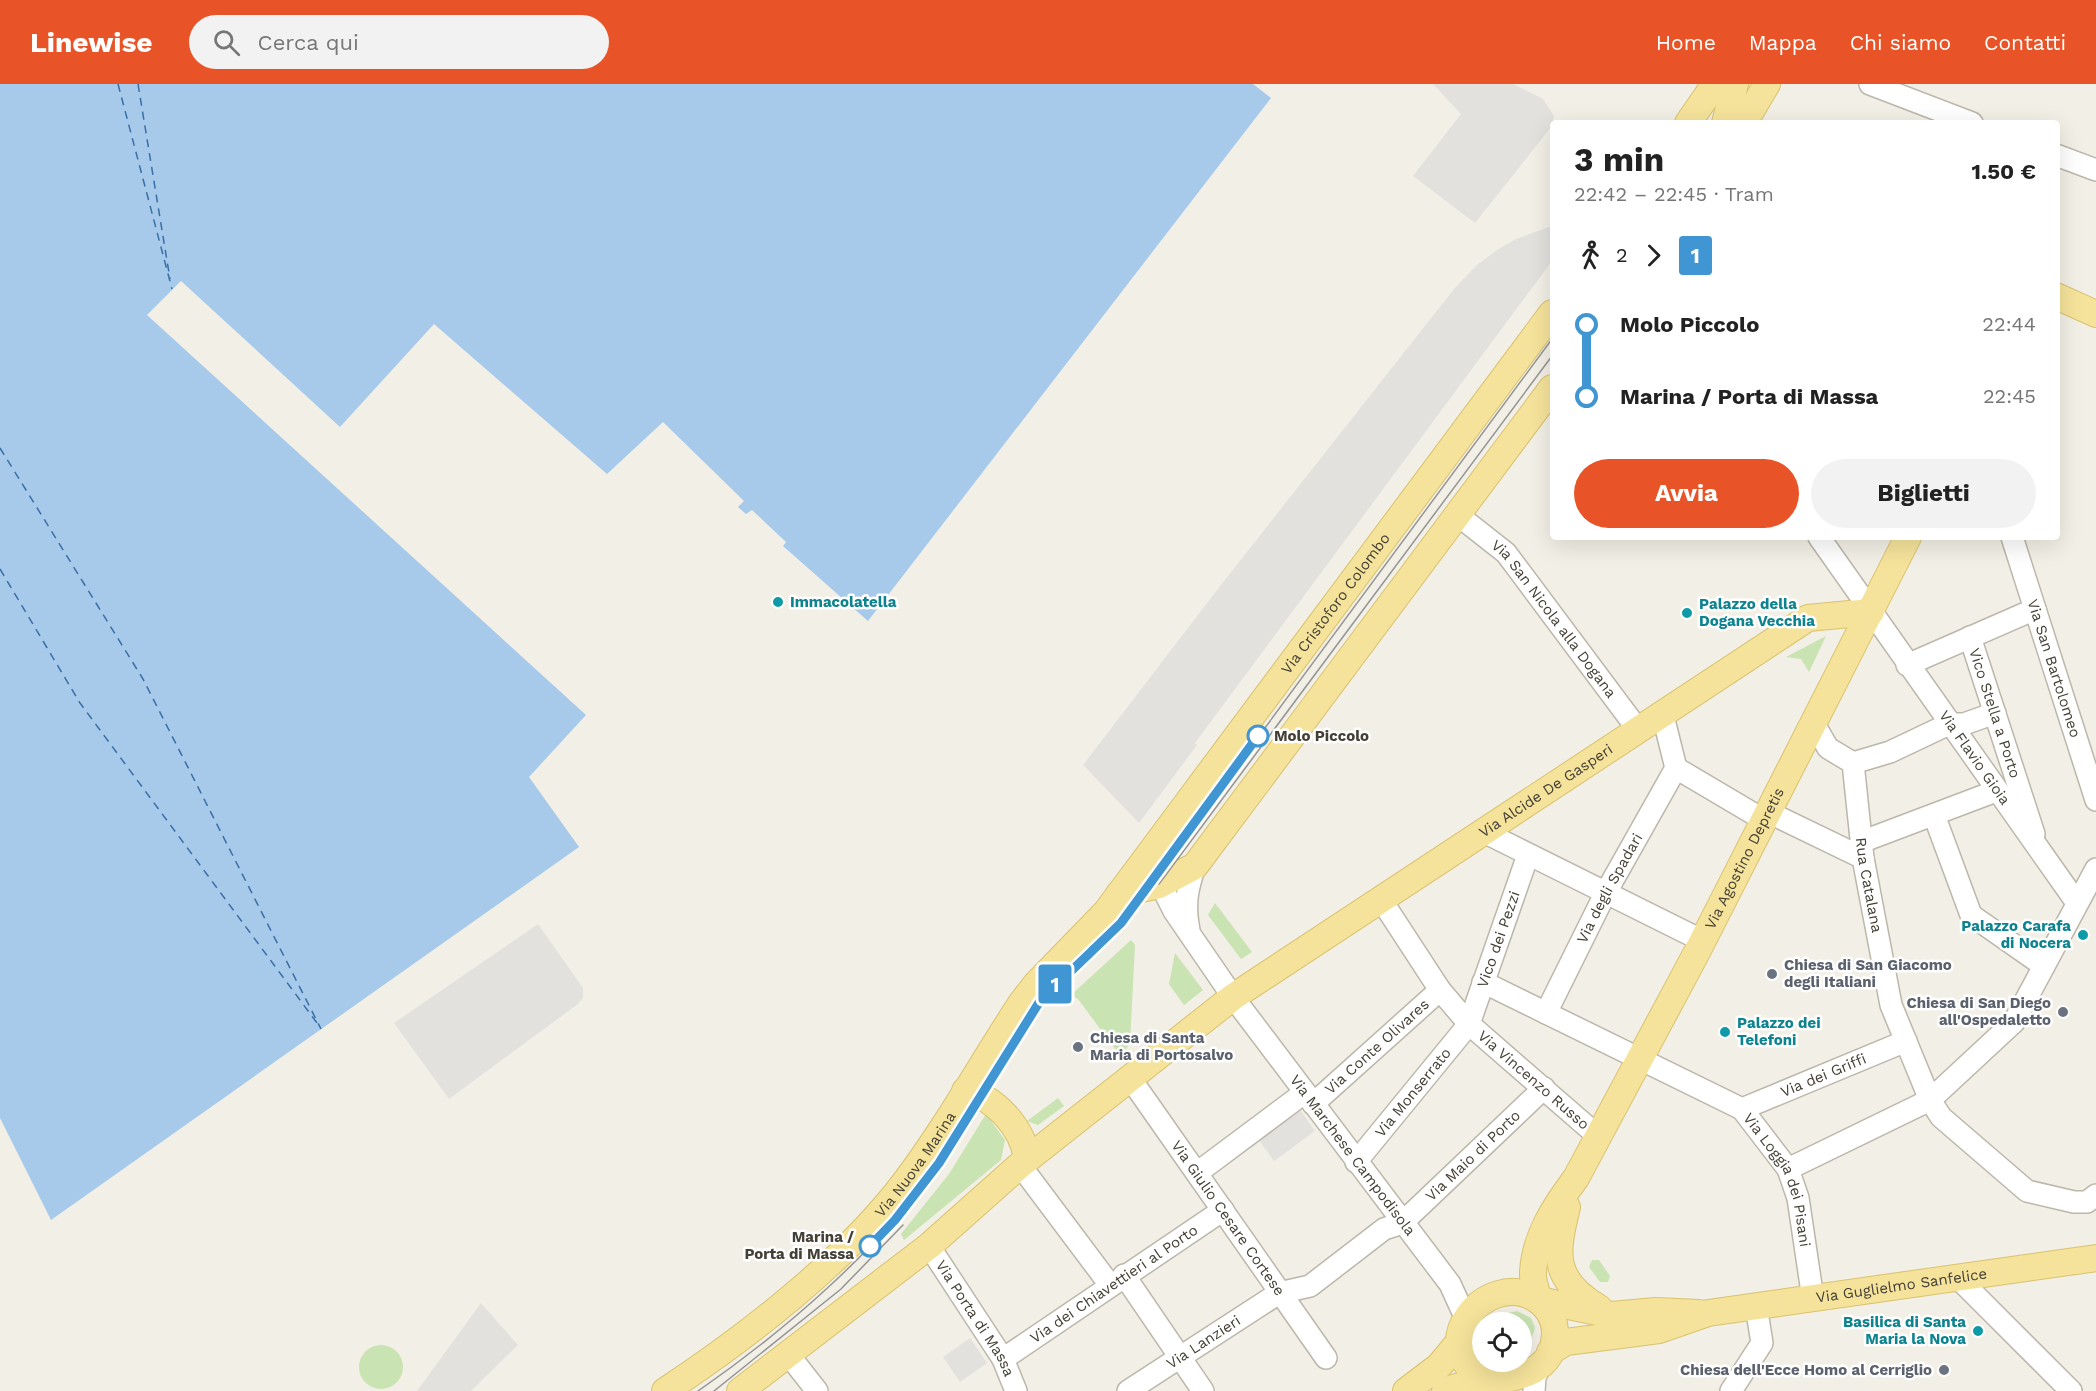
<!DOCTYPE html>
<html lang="it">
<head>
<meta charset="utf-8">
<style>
  :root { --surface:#fff; --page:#f2f2f2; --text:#222; --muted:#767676; --accent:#e85427 }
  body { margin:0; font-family:"Work Sans",sans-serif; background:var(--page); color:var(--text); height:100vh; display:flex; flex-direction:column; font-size:22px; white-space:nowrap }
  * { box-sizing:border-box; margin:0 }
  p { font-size:20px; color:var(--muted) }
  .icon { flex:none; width:33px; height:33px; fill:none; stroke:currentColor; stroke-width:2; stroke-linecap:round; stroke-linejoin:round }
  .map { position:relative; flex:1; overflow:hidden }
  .sheet { position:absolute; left:1550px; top:36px; width:510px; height:420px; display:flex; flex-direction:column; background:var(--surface); border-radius:6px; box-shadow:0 6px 24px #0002 }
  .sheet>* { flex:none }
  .badge { padding:0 12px; border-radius:4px; font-size:21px; line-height:39px }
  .fabs { position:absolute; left:1472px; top:1228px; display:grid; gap:12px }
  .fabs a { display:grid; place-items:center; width:60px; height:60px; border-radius:50%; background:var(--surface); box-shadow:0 6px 24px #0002; font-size:30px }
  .map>.badge { position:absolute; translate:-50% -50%; box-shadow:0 0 0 3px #fff }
  .legs { display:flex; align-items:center; gap:9px; height:66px; padding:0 24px; font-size:20px }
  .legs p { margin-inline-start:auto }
  .head { display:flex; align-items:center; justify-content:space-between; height:102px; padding:0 24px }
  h1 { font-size:33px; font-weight:700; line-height:45px }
  .action { display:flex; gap:12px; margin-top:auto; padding:12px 24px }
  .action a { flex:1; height:69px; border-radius:36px; background:var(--accent); color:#fff; font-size:24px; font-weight:700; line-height:69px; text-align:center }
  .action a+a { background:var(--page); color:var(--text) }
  ul { padding:0 24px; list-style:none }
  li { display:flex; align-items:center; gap:21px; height:72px; font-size:22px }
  li i { display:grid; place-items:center; width:9px; height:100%; margin:0 8px; background:currentColor }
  li i::after { content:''; width:15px; height:15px; margin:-8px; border:4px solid; border-radius:50%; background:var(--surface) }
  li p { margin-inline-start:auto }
  li:first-child i { background:linear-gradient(#0000 50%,currentColor 0) }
  li:last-child i { background:linear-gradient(currentColor 50%,#0000 0) }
  header { display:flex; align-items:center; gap:36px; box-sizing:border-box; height:84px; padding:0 30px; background:var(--accent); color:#fff }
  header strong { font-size:28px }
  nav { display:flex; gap:33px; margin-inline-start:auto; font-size:21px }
  .search { width:420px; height:54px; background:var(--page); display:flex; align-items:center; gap:15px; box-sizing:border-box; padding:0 21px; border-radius:33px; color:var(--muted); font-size:22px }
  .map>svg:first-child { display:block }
</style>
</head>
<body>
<header>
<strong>Linewise</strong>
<div class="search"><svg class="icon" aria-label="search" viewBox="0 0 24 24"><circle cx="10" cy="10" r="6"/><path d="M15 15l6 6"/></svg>Cerca qui</div>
<nav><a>Home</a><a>Mappa</a><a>Chi siamo</a><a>Contatti</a></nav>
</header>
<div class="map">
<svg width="2096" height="1307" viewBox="0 0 2096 1307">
  <rect width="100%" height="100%" fill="#f2efe6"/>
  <g fill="#c9e3b2">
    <path d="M 1826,552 L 1809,588 L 1801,575 L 1786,573 Z"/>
    <path d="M 1215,819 L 1252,868 L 1241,875 L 1208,831 Z"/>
    <path d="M 1131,856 L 1135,861 L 1130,959 L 1121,973 L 1078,915 L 1071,911 Z"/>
    <path d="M 1175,869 L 1203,906 L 1184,921 L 1169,900 Z"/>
    <path d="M 1058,1014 L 1064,1022 L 1038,1041 L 1027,1037 Z"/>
    <path d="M 986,1030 L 1005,1056 L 1001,1076 L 904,1156 L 901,1150 L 949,1090 Z"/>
    <path d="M 1592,1176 L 1599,1176 L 1610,1192 L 1608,1198 L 1600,1198 L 1589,1183 Z"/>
    <path d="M 1517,1227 L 1531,1234 L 1535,1244 L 1529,1263 L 1521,1271 L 1521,1239 L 1486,1239 L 1495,1232 Z"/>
    <circle cx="381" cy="1283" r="22"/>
  </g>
  <g fill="#e3e1de">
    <path d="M 1433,0 L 1513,0 L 1543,15 L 1554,32 L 1552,42 L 1475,139 L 1413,92 L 1461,30 Z"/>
    <path d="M 1552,142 L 1552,177 L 1195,659 L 1197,661 L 1139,739 L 1083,681 L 1217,506 L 1454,205 L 1477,181 L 1497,166 L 1516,155 Z"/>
    <path d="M 538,840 L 583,904 L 583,914 L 578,920 L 449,1015 L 394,939 Z"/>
    <path d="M 1298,1023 L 1315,1047 L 1274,1077 L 1256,1052 Z"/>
    <path d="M 481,1219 L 518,1261 L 471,1307 L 417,1307 Z"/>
    <path d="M 970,1254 L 987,1279 L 960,1298 L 943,1273 Z"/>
  </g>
  <path fill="#a7c9ea" d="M 0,0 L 1253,0 L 1271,14 L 868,537 L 783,462 L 786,458 L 752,426 L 746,430 L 738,423 L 744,417 L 663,338 L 607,390 L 434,240 L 340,343 L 181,197 L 147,231 L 586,631 L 529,693 L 579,763 L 51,1136 L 0,1034 Z"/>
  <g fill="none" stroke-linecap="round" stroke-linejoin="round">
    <g stroke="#396fa6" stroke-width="1.5" stroke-dasharray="8 6" stroke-linecap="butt">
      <path d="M 118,0 L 172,205"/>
      <path d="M 138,0 L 170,195"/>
      <path d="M 0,364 L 143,595 L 321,945"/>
      <path d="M 0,485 L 80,619 L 317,939"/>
    </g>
    <g stroke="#bcb7aa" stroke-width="24">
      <g id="minor">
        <path d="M 1870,0 L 1972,39"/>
        <path d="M 2056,71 L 2096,86"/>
        <path id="s1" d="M 1459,432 L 1506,469 L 1639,647"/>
        <path id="s2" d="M 1819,453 L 2077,819"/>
        <path id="s3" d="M 2012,453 L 2096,716"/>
        <path id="s4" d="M 1970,553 L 2034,750"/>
        <path d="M 1907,581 L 2035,525"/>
        <path d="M 1663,632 L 1676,684 L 1764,736"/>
        <path id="s5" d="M 1814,640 L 1828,664 L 1853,679 L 1863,774 L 1891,921 L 1930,1016 L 1941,1033 L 2027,1107 L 2074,1118 L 2087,1118 L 2096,1111"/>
        <path d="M 1853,679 L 1890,668 L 1949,640 L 1964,640 L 1995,629"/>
        <path d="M 1768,728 L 1863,774"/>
        <path d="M 1934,731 L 1971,831 L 2044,882"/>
        <path d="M 1482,747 L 1703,857"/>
        <path id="s6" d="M 1158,756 L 1156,791 L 1174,827 L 1233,913 L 1450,1200 L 1466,1235"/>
        <path d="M 1861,758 L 1996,707"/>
        <path id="s7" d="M 1380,814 L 1440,906 L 1469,940 L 1599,1053"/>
        <path d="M 1189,846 C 1184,821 1187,805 1195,782"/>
        <path id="s8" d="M 1483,898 L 1742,1025 L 1788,1085 L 1798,1114 L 1813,1215"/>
        <path id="s9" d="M 1546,929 L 1605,810 L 1676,684"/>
        <path id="s10" d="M 1130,994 L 1326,1274"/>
        <path id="s11" d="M 1313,1020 L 1440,906"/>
        <path id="s12" d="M 1742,1025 L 1906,957"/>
        <path id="s13" d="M 1356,1078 L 1469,940 L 1528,771"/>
        <path d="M 1020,1081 L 1110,1201"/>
        <path d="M 1788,1085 L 1930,1016 L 2014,938 L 2096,785"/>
        <path d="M 1197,1089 L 1304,1009"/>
        <path id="s14" d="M 929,1162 L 1003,1275 L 1016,1307"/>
        <path d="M 1124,1191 L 1203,1307"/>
        <path d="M 1958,1194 L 2071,1307"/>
        <path d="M 788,1270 L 817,1307"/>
        <path id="s15" d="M 1003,1275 L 1223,1126"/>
        <path id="s16" d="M 1128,1307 L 1279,1209 L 1310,1202 L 1384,1145 L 1402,1139 L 1544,1004"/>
        <path d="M 1534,1307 L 1535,1293 L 1542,1279"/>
        <path d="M 1731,1307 L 1762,1259 L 1756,1222"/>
      </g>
    </g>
    <g stroke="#d9c26d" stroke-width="28">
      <g id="major">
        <path d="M 1688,39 L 1715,0"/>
        <path d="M 1725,39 L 1735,0"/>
        <path d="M 1744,39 L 1767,0"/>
        <path d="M 2056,212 L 2096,230"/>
        <path d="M 1119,810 L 1159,801 L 1195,782 L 1552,304"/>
        <path d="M 965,1007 C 995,1013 1023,1044 1027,1075"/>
        <path d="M 1567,1123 C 1555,1171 1552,1196 1599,1224"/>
        <path id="s17" d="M 1539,1216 C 1537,1208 1532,1197 1533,1188 C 1535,1152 1555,1122 1576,1094 L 1697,868 L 1908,453"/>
        <path d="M 1539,1216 L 1612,1231 L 1655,1227 L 1699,1229"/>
        <path id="s18" d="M 1550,1268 L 1566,1258 L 1659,1246 L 1708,1229 L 2096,1174"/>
        <path id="s19" d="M 665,1307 C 747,1253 846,1176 905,1098 C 948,1041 983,977 1022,918 L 1036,900 L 1106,828 L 1552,229"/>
        <path id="s20" d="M 740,1307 L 929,1162 L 1020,1081 L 1233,913 L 1808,534 L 1871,528"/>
        <path d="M 1406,1307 L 1439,1282 L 1458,1259"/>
        <path d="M 1445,1307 C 1480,1291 1555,1307 1555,1247 C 1554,1232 1546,1221 1534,1214 C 1488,1186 1419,1262 1489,1298"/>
      </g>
    </g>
    <use href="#minor" stroke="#fff" stroke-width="21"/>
    <use href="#major" stroke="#f5e39b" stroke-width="26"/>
    <g stroke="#959595" stroke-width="1.5">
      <path d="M 1159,800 L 1552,272"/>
      <path d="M 698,1307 C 786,1246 877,1167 939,1080 C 977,1027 1002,965 1043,914 C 1065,885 1097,866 1121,839 L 1552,255"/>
      <path d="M 714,1307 L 841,1205 L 903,1141"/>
    </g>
  </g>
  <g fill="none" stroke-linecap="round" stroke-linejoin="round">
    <g stroke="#fff" stroke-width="14">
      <path id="line-1" d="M 870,1162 L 895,1136 L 939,1079 L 1040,917 L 1121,839 L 1258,652"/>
    </g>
    <use href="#line-1" stroke="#4096d2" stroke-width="9"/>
  </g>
  <g fill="#0f9aa8" stroke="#fff" stroke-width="2">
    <circle cx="778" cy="518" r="6"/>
    <circle cx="1687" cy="529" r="6"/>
    <circle cx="2083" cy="851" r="6"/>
    <circle cx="1725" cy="948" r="6"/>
    <circle cx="1978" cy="1247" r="6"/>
  </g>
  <g fill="#fff" stroke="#4096d2" stroke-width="3">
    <circle cx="1258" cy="652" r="10"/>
    <circle cx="870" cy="1162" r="10"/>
  </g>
  <g fill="#6b7280" stroke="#fff" stroke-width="2">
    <circle cx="1772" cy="890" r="6"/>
    <circle cx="2063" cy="928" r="6"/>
    <circle cx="1078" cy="963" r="6"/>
    <circle cx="1944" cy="1286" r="6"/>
  </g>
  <g text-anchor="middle" stroke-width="5" stroke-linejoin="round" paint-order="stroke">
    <g font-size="15" font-weight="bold" fill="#0d838f" stroke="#fff" text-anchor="start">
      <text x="790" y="523">Immacolatella</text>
      <text x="1699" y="525">Palazzo della<tspan x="1699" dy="17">Dogana Vecchia</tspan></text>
      <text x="2071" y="847" text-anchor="end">Palazzo Carafa<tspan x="2071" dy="17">di Nocera</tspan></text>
      <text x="1737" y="944">Palazzo dei<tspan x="1737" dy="17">Telefoni</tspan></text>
      <text x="1966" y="1243" text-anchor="end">Basilica di Santa<tspan x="1966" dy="17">Maria la Nova</tspan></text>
    </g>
    <g font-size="15" fill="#444036" stroke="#fff">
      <text dy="5" stroke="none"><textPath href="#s19" startOffset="1042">Via Cristoforo Colombo</textPath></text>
      <text dy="5" stroke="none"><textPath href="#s1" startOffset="141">Via San Nicola alla Dogana</textPath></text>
      <text dy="5" stroke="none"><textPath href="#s3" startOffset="138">Via San Bartolomeo</textPath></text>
      <text dy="5" stroke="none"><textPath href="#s4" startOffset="80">Vico Stella a Porto</textPath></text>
      <text dy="5" stroke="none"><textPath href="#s2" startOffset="270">Via Flavio Gioia</textPath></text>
      <text dy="5" stroke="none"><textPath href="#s20" startOffset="1006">Via Alcide De Gasperi</textPath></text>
      <text dy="5" stroke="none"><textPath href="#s17" startOffset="495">Via Agostino Depretis</textPath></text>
      <text dy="5" stroke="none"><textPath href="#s5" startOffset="180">Rua Catalana</textPath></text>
      <text dy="5" stroke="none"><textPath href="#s9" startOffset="140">Via degli Spadari</textPath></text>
      <text dy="5" stroke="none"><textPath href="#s13" startOffset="268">Vico dei Pezzi</textPath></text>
      <text dy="5" stroke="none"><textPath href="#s11" startOffset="86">Via Conte Olivares</textPath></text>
      <text dy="5" stroke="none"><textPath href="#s12" startOffset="88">Via dei Griffi</textPath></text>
      <text dy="5" stroke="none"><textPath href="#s7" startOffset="240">Via Vincenzo Russo</textPath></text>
      <text dy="5" stroke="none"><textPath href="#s13" startOffset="90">Via Monserrato</textPath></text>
      <text dy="5" stroke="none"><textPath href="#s6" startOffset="378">Via Marchese Campodisola</textPath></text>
      <text dy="5" stroke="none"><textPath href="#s16" startOffset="422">Via Maio di Porto</textPath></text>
      <text dy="5" stroke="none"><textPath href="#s19" startOffset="340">Via Nuova Marina</textPath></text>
      <text dy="5" stroke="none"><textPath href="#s8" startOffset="370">Via Loggia dei Pisani</textPath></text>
      <text dy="5" stroke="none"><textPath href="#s10" startOffset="171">Via Giulio Cesare Cortese</textPath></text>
      <text dy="5" stroke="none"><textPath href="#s15" startOffset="134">Via dei Chiavettieri al Porto</textPath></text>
      <text dy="5" stroke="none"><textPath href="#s18" startOffset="360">Via Guglielmo Sanfelice</textPath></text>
      <text dy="5" stroke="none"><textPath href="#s14" startOffset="86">Via Porta di Massa</textPath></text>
      <text dy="5" stroke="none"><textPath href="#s16" startOffset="90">Via Lanzieri</textPath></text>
    </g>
    <g font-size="15" font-weight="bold" fill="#444036" stroke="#fff" text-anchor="start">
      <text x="1274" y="657">Molo Piccolo</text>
      <text x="854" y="1158" text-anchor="end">Marina /<tspan x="854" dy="17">Porta di Massa</tspan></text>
    </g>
    <g font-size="15" font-weight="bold" fill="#5b616d" stroke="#fff" text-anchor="start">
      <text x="1784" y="886">Chiesa di San Giacomo<tspan x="1784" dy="17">degli Italiani</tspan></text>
      <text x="2051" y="924" text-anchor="end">Chiesa di San Diego<tspan x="2051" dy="17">all'Ospedaletto</tspan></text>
      <text x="1090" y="959">Chiesa di Santa<tspan x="1090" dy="17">Maria di Portosalvo</tspan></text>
      <text x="1932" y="1291" text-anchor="end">Chiesa dell'Ecce Homo al Cerriglio</text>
    </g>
  </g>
</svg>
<div class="fabs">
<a><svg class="icon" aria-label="locate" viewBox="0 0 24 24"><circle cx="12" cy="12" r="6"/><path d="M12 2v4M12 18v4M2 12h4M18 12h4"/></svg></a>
</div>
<b class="badge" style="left:1055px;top:900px;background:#4096d2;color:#fff">1</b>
<section class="sheet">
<div class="head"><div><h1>3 min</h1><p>22:42 – 22:45 · Tram</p></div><b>1.50 €</b></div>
<div class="legs"><svg class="icon" aria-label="walk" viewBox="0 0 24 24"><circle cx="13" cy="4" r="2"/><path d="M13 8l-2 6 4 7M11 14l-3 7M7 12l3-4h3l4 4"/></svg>2<svg class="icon" aria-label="forward" viewBox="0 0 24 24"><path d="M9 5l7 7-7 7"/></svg><b class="badge" style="background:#4096d2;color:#fff">1</b></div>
<ul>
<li><i style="color:#4096d2"></i><b>Molo Piccolo</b><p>22:44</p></li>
<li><i style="color:#4096d2"></i><b>Marina / Porta di Massa</b><p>22:45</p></li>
</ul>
<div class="action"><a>Avvia</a><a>Biglietti</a></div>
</section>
</div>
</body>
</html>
